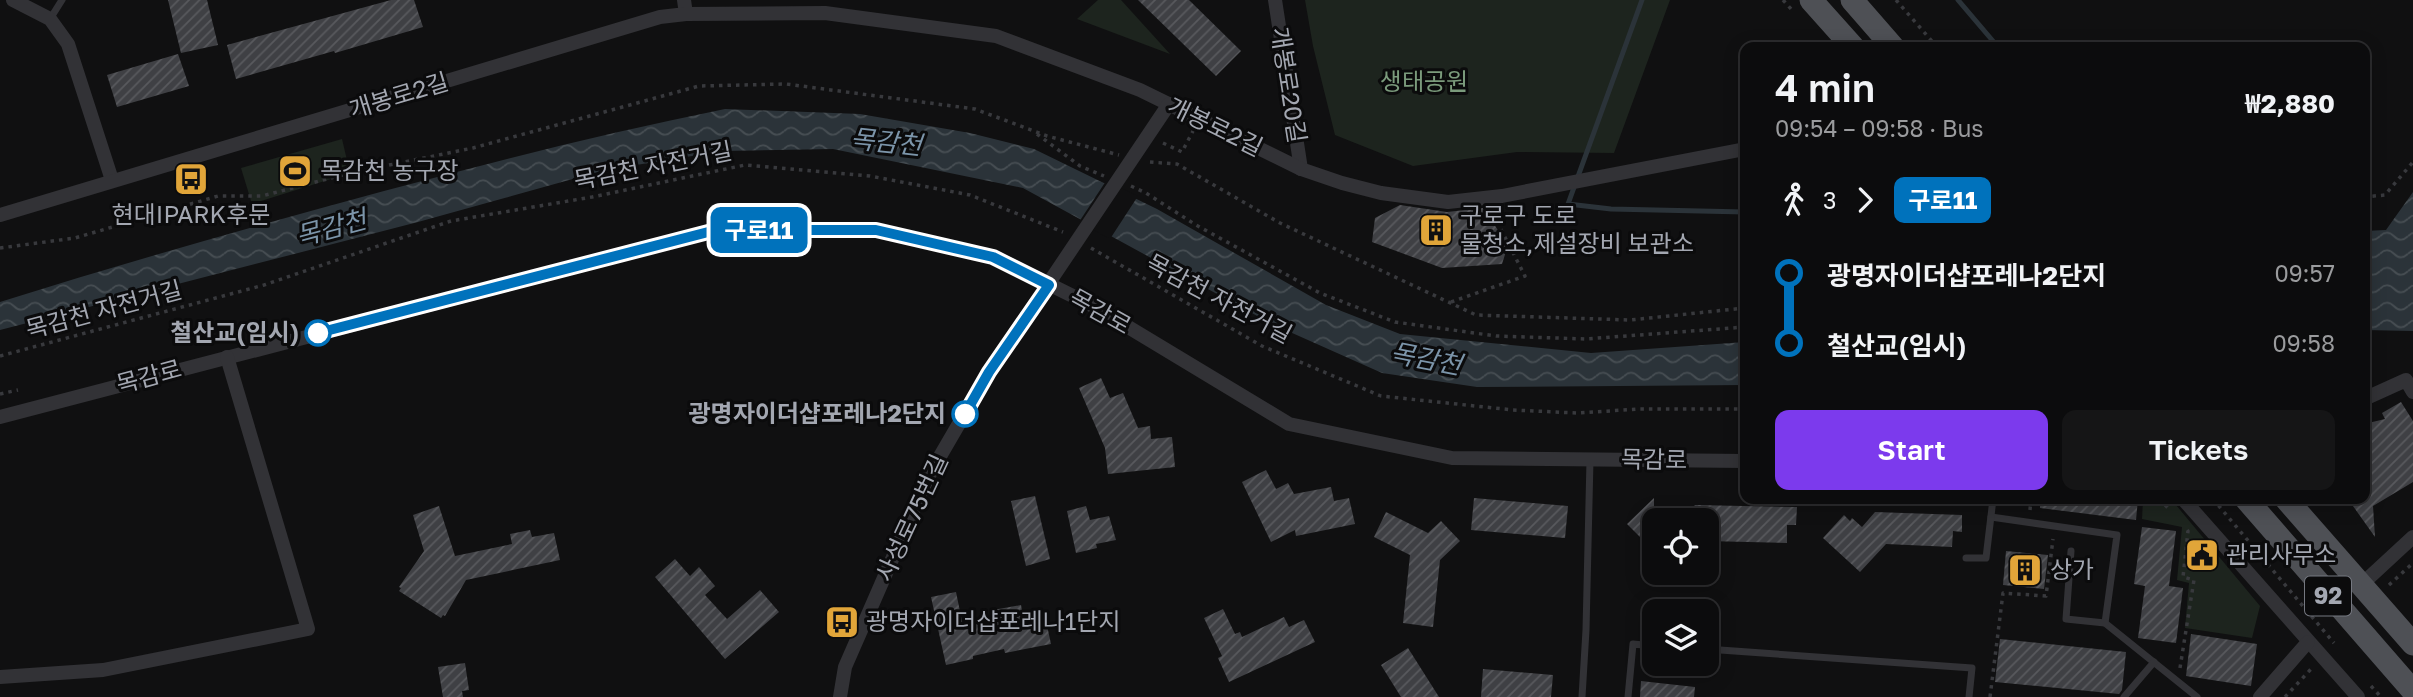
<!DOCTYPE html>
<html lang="en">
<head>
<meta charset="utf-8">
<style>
  :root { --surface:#0c0c0d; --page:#151516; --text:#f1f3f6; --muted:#9a9b9d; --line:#2c2c2e; --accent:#7c3aed }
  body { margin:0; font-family:"Golos Text","Noto Sans KR",sans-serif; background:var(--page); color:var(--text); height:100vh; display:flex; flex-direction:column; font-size:26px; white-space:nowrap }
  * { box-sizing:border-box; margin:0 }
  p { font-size:23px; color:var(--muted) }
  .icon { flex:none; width:38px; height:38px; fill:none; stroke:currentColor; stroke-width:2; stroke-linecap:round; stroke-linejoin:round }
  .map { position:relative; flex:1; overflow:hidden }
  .side { position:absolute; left:1740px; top:42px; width:630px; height:462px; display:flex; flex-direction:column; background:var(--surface); border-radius:14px; box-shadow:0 4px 18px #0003,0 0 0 2px var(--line) }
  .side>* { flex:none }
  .badge { padding:0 14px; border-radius:10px; font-size:24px; line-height:46px }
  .fabs { position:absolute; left:1642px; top:508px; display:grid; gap:14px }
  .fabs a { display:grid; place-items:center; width:77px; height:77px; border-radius:14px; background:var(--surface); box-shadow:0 4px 18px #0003,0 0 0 2px var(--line); font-size:35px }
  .map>.badge { position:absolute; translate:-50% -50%; box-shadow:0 0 0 4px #fff }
  .legs { display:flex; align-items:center; gap:10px; height:77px; padding:0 35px; font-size:23px }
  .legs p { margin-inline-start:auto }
  .headline { display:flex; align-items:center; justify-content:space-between; height:119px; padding:0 35px }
  h1 { font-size:38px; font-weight:600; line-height:52px }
  .button { display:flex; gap:14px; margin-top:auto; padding:14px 35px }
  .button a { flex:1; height:80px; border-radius:14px; background:var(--accent); color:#fff; font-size:28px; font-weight:600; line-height:80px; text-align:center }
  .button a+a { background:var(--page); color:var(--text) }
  ul { padding:0 35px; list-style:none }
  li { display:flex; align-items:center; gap:24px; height:70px; font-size:26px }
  li i { display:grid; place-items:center; width:10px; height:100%; margin:0 9px; background:currentColor }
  li i::after { content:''; width:18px; height:18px; margin:-9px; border:5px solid; border-radius:50%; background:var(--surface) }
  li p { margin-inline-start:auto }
  li:first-child i { background:linear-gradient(#0000 50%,currentColor 0) }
  li:last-child i { background:linear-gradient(currentColor 50%,#0000 0) }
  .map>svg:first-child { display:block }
</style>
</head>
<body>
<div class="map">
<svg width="2413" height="697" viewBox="0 0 2413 697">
  <defs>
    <pattern id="water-waves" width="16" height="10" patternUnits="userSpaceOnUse" patternTransform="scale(1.75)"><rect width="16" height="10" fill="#2b3339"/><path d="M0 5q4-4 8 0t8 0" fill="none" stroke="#474e53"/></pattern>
    <pattern id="building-hatch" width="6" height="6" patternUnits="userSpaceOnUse" patternTransform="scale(1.75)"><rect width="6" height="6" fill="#3f4044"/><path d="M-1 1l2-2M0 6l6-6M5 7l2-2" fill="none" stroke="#58595d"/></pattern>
  </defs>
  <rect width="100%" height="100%" fill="#101011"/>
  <g fill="#1d241e">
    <path d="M 1098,0 L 1121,0 L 1170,54 L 1077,19 Z"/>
    <path d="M 1305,0 L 1670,0 L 1614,153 L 1517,152 L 1413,166 L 1335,135 L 1313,46 Z"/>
    <path d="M 342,139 L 350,173 L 252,204 L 241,168 Z"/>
    <path d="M 2143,499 L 2171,499 L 2260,606 L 2252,638 L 2185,628 L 2189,583 L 2177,580 L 2182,527 L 2142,519 Z"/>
  </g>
  <g fill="url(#water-waves)">
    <path d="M 725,109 L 860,114 L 970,133 L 1034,149 L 1157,209 L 1326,305 L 1400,334 L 1591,353 L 1745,342 L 1745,385 L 1477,387 L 1382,373 L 1272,324 L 1023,188 L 833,149 L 723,151 L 605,170 L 418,222 L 0,330 L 0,302 C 127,262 255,226 384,191 C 497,161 610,132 725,109 Z"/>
    <path d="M 2413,192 L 2413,331 L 2364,330 L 2364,231 L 2386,230 Z"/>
  </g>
  <path fill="#101011" d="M 1106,181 L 1138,196 L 1110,239 L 1079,222 Z"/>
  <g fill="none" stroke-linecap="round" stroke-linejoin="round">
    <g stroke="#2b3339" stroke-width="5">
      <path d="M 1642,0 L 1568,204 L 1611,209 L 1745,212"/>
      <path d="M 1958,0 L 1998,47"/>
    </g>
  </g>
  <g fill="url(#building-hatch)">
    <path d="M 168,0 L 207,0 L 218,45 L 181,53 Z"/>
    <path d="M 391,0 L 414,0 L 423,27 L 335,53 L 334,51 L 236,79 L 227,45 Z"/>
    <path d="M 1138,0 L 1189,0 L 1241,51 L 1216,76 Z"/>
    <path d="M 178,54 L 189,86 L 117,107 L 107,75 Z"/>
    <path d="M 1400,205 L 1447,212 L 1483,208 L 1508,245 L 1502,264 L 1442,268 L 1372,242 L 1375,218 Z"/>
    <path d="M 1101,378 L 1110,398 L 1123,393 L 1138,428 L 1150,426 L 1151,439 L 1172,437 L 1175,467 L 1108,474 L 1105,448 L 1079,388 Z"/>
    <path d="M 2401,402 L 2413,421 L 2413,482 L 2373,506 L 2375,537 L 2348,499 L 2364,499 L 2364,424 L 2385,419 L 2382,413 Z"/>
    <path d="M 1266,470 L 1276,489 L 1288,483 L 1294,494 L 1331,487 L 1334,501 L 1349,498 L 1355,524 L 1296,536 L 1295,530 L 1271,542 L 1242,482 Z"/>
    <path d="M 1035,496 L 1050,559 L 1026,566 L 1011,501 Z"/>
    <path d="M 1474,498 L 1568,506 L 1565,538 L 1471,530 Z"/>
    <path d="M 1654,498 L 1654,506 L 1668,520 L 1654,520 L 1654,551 L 1627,524 Z"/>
    <path d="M 2040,499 L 2138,499 L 2136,520 L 2040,508 Z"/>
    <path d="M 1695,505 L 1797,507 L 1796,525 L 1787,525 L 1787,543 L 1706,541 L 1706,520 L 1681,520 Z"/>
    <path d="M 439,506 L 455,556 L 512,544 L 510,534 L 530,530 L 532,537 L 554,533 L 560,560 L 466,580 L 445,616 L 443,615 L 441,618 L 399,591 L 401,588 L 399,587 L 424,551 L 413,515 Z"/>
    <path d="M 1086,506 L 1090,520 L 1109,516 L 1116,540 L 1096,544 L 1097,548 L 1076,553 L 1067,511 Z"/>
    <path d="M 1386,512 L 1428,533 L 1441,521 L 1460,541 L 1440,560 L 1433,627 L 1403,623 L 1410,555 L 1374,537 Z"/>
    <path d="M 1875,512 L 1962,515 L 1962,532 L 1953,531 L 1952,547 L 1886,544 L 1860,572 L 1823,538 L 1844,515 L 1850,521 L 1852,518 L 1862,527 Z"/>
    <path d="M 2142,527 L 2176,531 L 2169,586 L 2183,588 L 2176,643 L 2138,638 L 2145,586 L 2134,584 Z"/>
    <path d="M 2006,551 L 2048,555 L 2044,589 L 2003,585 Z"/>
    <path d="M 675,559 L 690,576 L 699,567 L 715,586 L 705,595 L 727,619 L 760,590 L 779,612 L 725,659 L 655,577 Z"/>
    <path d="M 956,592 L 963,626 L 995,618 L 993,610 L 1021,605 L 1024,621 L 1045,616 L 1051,644 L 1005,653 L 1004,649 L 973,656 L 973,659 L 946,665 L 931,597 Z"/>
    <path d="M 1223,609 L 1235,634 L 1240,632 L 1242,637 L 1284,617 L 1289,627 L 1304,620 L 1315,642 L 1229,682 L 1218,658 L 1222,656 L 1204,618 Z"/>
    <path d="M 2191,634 L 2257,644 L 2251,686 L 2186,676 Z"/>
    <path d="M 2000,639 L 2126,652 L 2122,690 L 2119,694 L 1995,682 Z"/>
    <path d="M 1408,648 L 1439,697 L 1401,697 L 1381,665 Z"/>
    <path d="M 465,663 L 469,690 L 462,691 L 463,697 L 443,697 L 438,667 Z"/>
    <path d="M 1483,669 L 1553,675 L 1551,697 L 1481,697 Z"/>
    <path d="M 1641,681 L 1695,687 L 1694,697 L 1640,697 Z"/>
  </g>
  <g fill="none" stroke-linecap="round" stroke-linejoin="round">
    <g stroke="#38393d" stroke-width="3.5" stroke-dasharray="3.5 5" stroke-linecap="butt">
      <path d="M 1783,0 L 1792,10"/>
      <path d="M 1896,0 L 1937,47"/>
      <path d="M 1037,134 L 1080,166 L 1104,176"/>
      <path d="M 1163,143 L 1182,152 L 1193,131"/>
      <path d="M 1150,162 L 1177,164 L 1280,223 L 1476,315 L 1630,320 L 1745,308"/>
      <path d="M 1131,186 L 1146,193 L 1196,225 L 1320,293 L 1395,322 L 1496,336 L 1586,339 L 1745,327"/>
      <path d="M 2364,197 L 2385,195 L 2413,162"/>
      <path d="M 0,248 L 75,238 L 218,196 L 262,196 L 350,173 L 473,148 L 699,86 L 786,84 L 975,109 L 1047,136 L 1119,155"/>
      <path d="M 1091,248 L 1262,346 L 1381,396 L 1513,410 L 1577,413 L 1640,409 L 1745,409"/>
      <path d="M 1451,302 L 1525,276 L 1492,212"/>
      <path d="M 0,356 L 264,285 L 451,221 L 592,197 L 745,165 L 870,176 L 970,195 L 1063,232"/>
      <path d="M 0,394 L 18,390"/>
      <path d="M 2159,499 L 2170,510"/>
      <path d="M 2213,499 L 2334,643"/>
      <path d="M 2030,510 L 2031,499"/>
      <path d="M 2389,585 L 2413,563"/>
      <path d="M 2180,668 L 2194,580 L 2183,577 L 2188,531 L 2186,529"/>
      <path d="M 2371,686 L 2381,697"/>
      <path d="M 1990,697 L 2003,593 L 2046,596 L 2053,539"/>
      <path d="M 2285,697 L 2312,668"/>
    </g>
    <g stroke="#323236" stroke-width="7">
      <path d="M 50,19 L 62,0"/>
      <path d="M 1991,517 L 2117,535 L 2105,623 L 2197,697"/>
      <path d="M 2071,551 L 2066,619 L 2105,623"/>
      <path d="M 1966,558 L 1986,558 L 1993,499"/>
      <path d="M 1706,649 L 1972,668 L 1969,697"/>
      <path d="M 1582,697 L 1586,630 L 1590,460"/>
      <path d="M 1628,697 L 1633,644 L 1654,646"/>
      <path d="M 2124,697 L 2154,662"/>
    </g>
    <g stroke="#323236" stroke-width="14">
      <path d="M 13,0 L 50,19 L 68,44 L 112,180"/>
      <path d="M 684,0 L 686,14"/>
      <path d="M 1275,0 L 1301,169"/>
      <path d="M 0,215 L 660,17 L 686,14 L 825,13 L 996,36 L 1140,90 L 1301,169 L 1342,183 L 1381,193 L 1448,202 L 1502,196 L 1745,149"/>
      <path d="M 2364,399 L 2406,380 L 2413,392"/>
      <path d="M 0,417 L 716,230 L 876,230 L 994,257 L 1095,307 L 1289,424 L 1452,458 L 1745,461"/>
      <path d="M 2183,499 L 2358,697"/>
      <path d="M 2361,585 L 2413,537"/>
      <path d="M 0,677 L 103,670 L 308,629 L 227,357"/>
      <path d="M 840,697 L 845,667 L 928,477 L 989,372 L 1169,104"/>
      <path d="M 2260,697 L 2308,642"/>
    </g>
    <g stroke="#4e5055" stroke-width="23">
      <path d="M 1811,0 L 1853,47"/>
      <path d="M 1852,0 L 1893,47"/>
      <path d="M 2246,499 L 2413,691"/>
      <path d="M 2286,499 L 2413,644"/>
    </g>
  </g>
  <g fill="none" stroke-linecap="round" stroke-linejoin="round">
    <g stroke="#fff" stroke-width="16">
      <path id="line-1" d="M 318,333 L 716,230 L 876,230 L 993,257 L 1049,285 L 989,372 L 965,414"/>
    </g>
    <use href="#line-1" stroke="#0072bc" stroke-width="10"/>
  </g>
  <defs>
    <g id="stadium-square" transform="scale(1.75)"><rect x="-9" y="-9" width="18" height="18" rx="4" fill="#e1a539" stroke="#0b0b0c"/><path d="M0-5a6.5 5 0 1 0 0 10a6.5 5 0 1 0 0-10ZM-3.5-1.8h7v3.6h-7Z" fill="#111"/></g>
    <g id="bus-square" transform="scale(1.75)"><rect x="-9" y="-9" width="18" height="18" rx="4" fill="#e1a539" stroke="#0b0b0c"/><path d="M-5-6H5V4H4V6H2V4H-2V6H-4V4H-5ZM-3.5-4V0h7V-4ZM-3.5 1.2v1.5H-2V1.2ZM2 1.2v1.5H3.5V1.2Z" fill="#111"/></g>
    <g id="building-square" transform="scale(1.75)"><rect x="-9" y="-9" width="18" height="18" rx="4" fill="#e1a539" stroke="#0b0b0c"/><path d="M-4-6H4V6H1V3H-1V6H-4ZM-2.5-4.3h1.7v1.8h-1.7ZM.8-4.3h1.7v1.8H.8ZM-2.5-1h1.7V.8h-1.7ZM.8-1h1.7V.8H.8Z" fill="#111"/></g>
    <g id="civic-square" transform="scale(1.75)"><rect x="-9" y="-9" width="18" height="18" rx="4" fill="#e1a539" stroke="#0b0b0c"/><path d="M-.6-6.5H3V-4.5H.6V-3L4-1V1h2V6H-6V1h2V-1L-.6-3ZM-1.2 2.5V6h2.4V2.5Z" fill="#111"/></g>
  </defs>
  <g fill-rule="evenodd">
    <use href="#stadium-square" x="295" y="171"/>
    <use href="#bus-square" x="191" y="179"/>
    <use href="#building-square" x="1436" y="230"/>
    <use href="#civic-square" x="2202" y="555"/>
    <use href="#building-square" x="2025" y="570"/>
    <use href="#bus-square" x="842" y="622"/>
  </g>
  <g fill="#fff" stroke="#0072bc" stroke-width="3.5">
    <circle cx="318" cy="333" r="12"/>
    <circle cx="965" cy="414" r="12"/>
  </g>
  <g text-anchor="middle" stroke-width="6" stroke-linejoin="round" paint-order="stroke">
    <rect fill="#0b0b0c" stroke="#757880" stroke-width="2" x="2305" y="576.5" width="46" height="39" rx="5"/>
    <g font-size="23" font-weight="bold" fill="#a3a7b1">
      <text x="2328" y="604">92</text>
    </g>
    <g font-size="24" fill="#7b9b7c" stroke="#0b0b0c">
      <text x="1424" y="90">생태공원</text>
    </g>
    <g font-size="24" fill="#a3a7b1" stroke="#0b0b0c">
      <text transform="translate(1288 85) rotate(81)" y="8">개봉로20길</text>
      <text transform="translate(399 96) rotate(-17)" y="8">개봉로2길</text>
      <text transform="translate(1215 127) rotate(26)" y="8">개봉로2길</text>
      <text transform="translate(653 166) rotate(-11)" y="8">목감천 자전거길</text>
      <text transform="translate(1219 299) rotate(28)" y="8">목감천 자전거길</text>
      <text transform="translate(104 310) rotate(-15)" y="8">목감천 자전거길</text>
      <text transform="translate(1100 312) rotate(29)" y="8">목감로</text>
      <text transform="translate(149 377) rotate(-15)" y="8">목감로</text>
      <text transform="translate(1654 460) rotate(1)" y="8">목감로</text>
      <text transform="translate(912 518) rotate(-65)" y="8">사성로75번길</text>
    </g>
    <g font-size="24" fill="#a3a7b1" stroke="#0b0b0c" text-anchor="start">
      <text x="320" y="179">목감천 농구장</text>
      <text x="191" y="223" text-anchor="middle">현대IPARK후문</text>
      <text x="1460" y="224">구로구 도로<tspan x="1460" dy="28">물청소,제설장비 보관소</tspan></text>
      <text x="2226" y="563">관리사무소</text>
      <text x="2050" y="578">상가</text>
      <text x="866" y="630">광명자이더샵포레나1단지</text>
    </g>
    <g font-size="24" font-weight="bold" fill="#a3a7b1" stroke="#0b0b0c" text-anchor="end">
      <text x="299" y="341">철산교(임시)</text>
      <text x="946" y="422">광명자이더샵포레나2단지</text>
    </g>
    <g font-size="26" font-style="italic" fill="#7c95aa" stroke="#0b0b0c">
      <text transform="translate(886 142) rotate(6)" y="9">목감천</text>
      <text transform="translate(331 228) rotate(-15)" y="9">목감천</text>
      <text transform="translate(1426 359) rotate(11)" y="9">목감천</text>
    </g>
  </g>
</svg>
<div class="fabs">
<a><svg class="icon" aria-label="locate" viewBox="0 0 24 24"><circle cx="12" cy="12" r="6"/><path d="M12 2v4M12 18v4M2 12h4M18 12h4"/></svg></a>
<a><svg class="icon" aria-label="layers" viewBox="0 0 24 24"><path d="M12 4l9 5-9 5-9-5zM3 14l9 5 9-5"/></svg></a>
</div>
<b class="badge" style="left:759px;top:230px;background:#0072bc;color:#fff">구로11</b>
<section class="side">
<div class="headline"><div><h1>4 min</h1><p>09:54 – 09:58 · Bus</p></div><b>₩2,880</b></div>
<div class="legs"><svg class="icon" aria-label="walk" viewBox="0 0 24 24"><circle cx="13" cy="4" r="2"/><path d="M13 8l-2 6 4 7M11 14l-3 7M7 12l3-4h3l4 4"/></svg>3<svg class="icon" aria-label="forward" viewBox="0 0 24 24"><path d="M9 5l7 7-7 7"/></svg><b class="badge" style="background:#0072bc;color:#fff">구로11</b></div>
<ul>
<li><i style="color:#0072bc"></i><b>광명자이더샵포레나2단지</b><p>09:57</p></li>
<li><i style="color:#0072bc"></i><b>철산교(임시)</b><p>09:58</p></li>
</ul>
<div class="button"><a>Start</a><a>Tickets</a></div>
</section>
</div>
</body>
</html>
